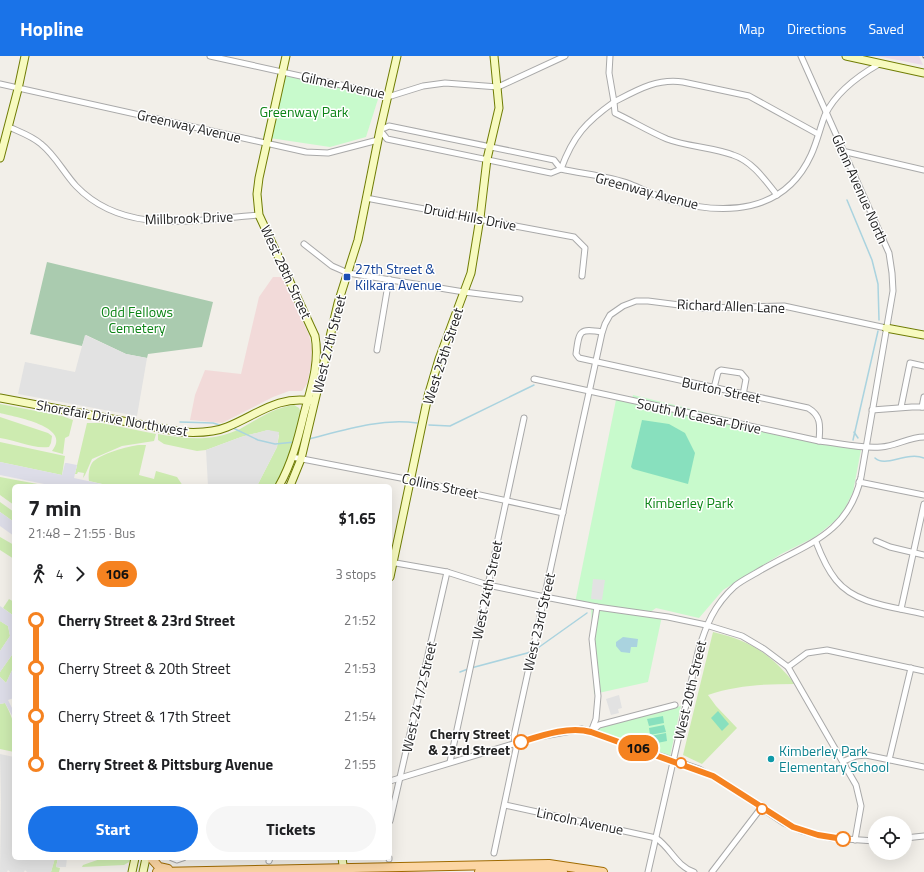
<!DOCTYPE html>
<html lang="en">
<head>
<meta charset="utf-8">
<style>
  :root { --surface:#fff; --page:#f6f6f6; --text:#202124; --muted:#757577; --accent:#1a73e8 }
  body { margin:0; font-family:"Titillium Web",sans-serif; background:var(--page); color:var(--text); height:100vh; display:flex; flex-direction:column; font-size:15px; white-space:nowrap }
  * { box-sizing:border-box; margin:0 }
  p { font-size:13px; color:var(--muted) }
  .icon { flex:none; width:22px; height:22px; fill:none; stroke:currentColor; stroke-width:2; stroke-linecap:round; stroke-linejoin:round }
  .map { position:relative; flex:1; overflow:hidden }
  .side { position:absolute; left:12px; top:428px; width:380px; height:376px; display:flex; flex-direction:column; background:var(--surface); border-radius:6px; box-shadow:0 4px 16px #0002 }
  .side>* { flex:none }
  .badge { padding:0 8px; border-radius:13px; font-size:14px; line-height:26px }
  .fabs { position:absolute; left:868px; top:760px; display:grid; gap:8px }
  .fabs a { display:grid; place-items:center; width:44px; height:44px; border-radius:50%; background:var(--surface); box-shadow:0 4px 16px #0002; font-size:20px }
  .map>.badge { position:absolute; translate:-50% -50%; box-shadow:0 0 0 2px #fff }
  .legs { display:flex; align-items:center; gap:6px; height:44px; padding:0 16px; font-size:13px }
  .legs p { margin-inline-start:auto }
  .overview { display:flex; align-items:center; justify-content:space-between; height:68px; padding:0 16px }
  h1 { font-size:22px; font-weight:700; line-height:30px }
  .cta { display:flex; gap:8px; margin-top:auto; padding:8px 16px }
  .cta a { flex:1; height:46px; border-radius:24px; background:var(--accent); color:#fff; font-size:16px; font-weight:700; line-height:46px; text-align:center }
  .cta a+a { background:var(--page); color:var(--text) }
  ul { padding:0 16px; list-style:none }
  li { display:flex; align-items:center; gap:14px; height:48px; font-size:15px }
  li i { display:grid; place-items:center; width:6px; height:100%; margin:0 5px; background:currentColor }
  li i::after { content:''; width:10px; height:10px; margin:-5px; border:3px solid; border-radius:50%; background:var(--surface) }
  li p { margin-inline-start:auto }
  li:first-child i { background:linear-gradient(#0000 50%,currentColor 0) }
  li:last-child i { background:linear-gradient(currentColor 50%,#0000 0) }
  header { display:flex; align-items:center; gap:24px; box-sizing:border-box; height:56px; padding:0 20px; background:var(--accent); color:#fff }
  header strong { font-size:19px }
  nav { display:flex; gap:22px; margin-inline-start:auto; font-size:14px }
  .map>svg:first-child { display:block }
</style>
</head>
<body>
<header>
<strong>Hopline</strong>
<nav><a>Map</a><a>Directions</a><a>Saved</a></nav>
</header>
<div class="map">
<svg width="924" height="816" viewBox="0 0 924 816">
  <rect width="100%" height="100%" fill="#f2efe9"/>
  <path fill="#f2dad9" d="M 273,221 L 282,221 L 309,279 L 312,292 L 311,309 L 307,328 L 302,335 L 289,335 L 273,341 L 222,367 L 190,364 L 195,339 L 205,314 L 241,318 L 259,241 Z"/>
  <path fill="#ebdbe8" d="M 877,0 L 919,0 L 923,9 Z"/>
  <g fill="#cdebb0">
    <path d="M 0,348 L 62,360 L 73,364 L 69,380 L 65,382 L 63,398 L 52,395 C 73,370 14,361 0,357 Z"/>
    <path d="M 294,349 L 299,352 L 301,357 L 292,396 L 277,430 L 257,430 L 277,391 L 279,379 L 268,374 L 241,381 L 206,394 L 197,395 L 164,388 L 158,384 L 158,378 C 187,383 212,386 240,373 C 258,363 273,352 294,349 Z"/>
    <path d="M 0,361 L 48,377 L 52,380 L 51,387 L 49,391 C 32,393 16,384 0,382 Z"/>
    <path d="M 87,367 L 101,367 L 156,378 L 154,385 L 122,390 L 92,403 L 85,419 L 83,422 L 84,417 L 78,416 L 77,418 L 75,418 Z"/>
    <path d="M 0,386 L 65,400 L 62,419 L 0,406 Z"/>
    <path d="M 139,389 L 146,389 L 139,419 L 154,423 L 156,415 L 177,421 L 183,430 L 111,430 L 89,425 C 88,419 89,412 92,407 C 99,398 129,390 139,389 Z"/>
    <path d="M 0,421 L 48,430 L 14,430 L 14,449 L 0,439 Z"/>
    <path d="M 0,446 L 14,456 L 14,466 L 0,456 Z"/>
    <path d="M 0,481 L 14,489 L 14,503 L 0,494 Z"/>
    <path d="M 9,543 L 14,546 L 14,560 L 3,552 Z"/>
    <path d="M 0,565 L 8,570 L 10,580 L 0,595 Z"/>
    <path d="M 713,576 C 751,585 771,598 795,628 C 766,628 737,629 708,639 L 716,650 L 737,672 L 702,708 L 683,699 Z"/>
    <path d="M 14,596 L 14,610 L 6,627 L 0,621 L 0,616 Z"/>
    <path d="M 5,647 C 13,663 18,674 12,693 L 14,696 L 0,693 L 0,648 Z"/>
    <path d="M 55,802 L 58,802 L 56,811 L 60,812 L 59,816 L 51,816 Z"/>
    <path d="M 103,802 L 132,802 L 129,806 L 124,809 L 82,811 L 83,809 Z"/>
  </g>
  <path fill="#aacbaf" d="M 47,206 L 213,246 L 202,291 L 148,298 L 147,302 L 126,298 L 86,279 L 82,290 L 30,278 Z"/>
  <g fill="#c8facc">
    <path d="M 279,18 L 379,40 L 366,81 L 330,91 L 263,81 Z"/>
    <path d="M 633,339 L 861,394 L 853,436 L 841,460 L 815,481 L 781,498 L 723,534 L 699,562 L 656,552 L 649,557 L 662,560 L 648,626 L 594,638 L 591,550 L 575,547 L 616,344 L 631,347 Z"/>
    <path d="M 681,650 L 670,700 L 596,675 L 600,672 Z"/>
  </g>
  <g fill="#88e0be">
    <path d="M 642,364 L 669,368 L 685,377 L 695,397 L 688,428 L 633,413 L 631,411 Z"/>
    <path d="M 718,655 L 729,668 L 722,675 L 711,662 Z"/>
    <path d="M 663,660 L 664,667 L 649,670 L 647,663 Z"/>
    <path d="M 664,669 L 666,676 L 650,679 L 649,672 Z"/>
    <path d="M 666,677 L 667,685 L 652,688 L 650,680 Z"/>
  </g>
  <g fill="#e2e2e2">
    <path d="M 85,279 L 126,298 L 147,302 L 137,360 L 18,338 L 25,306 L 75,316 Z"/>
    <path d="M 268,374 L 279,376 L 277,391 L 257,430 L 208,430 L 206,394 L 241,381 Z"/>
    <path d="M 593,523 L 605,524 L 602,544 L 591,543 Z"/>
    <path d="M 619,639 L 622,652 L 618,653 L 619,657 L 611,659 L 606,643 Z"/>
    <path d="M 0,698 L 14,701 L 14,802 L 55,802 L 51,816 L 27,816 L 25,814 L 24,816 L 10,816 L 8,814 L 7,816 L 0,816 L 1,746 Z"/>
    <path d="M 58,802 L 67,802 L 66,811 L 56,811 Z"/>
  </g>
  <g fill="#dddde8">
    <path d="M 0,406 L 62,419 L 65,407 L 67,407 L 77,409 L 74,422 L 111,430 L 54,430 L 0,419 Z"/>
    <path d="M 0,456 L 14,466 L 14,480 L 0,470 Z"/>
    <path d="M 0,550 L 14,560 L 14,596 L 0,616 L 0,595 L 10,580 L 8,570 L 0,565 Z"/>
    <path d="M 14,610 L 14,625 L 12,634 L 14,635 L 14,642 L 8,644 L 14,656 L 14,663 L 5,647 L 0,648 L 0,621 L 6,627 Z"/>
  </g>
  <path fill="#aad3df" d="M 623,581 L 638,583 L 637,591 L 631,591 L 630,597 L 621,596 L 616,590 L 616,586 Z"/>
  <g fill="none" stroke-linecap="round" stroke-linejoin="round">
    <g stroke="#aad3df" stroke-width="1.5">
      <path d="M 847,144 L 872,204 L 878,228 L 879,264"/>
      <path d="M 180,366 L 213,367 L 223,370"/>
      <path d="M 429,369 L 450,370 L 534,329"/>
      <path d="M 233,372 L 258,384 L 275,388 L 295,386"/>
      <path d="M 854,376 L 858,382"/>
      <path d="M 309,383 C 344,374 380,362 417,367"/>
      <path d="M 853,384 L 878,275"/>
      <path d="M 875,402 C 885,412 907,395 924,402"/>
      <path d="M 535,594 L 587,557"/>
      <path d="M 471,612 L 531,596"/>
      <path d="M 460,616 L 468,613"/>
    </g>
    <g stroke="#a9a9a9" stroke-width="7">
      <g id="street">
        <path d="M 210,0 L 391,40 L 423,30 L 445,27 L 498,31 L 565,0"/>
        <path d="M 0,28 L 306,96 L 328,97 L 378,84"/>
        <path d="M 9,71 C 20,76 32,80 41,88 C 55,99 64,117 76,130 C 125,181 197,163 259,159"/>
        <path d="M 842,95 L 924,114"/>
        <path d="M 561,113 L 554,104 L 389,70 L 380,74 L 387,83 L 551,117 L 561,113 C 583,118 608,120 630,128 C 643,133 655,140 669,144 C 724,160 784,158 811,99 C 817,86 820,72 825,59 C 836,36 858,20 879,8"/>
        <path d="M 561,113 C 573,80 586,66 614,46 L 609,17 L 610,0"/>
        <path d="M 777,139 C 765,124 752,105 733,99 C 712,91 688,91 667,83 C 650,76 632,65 615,57 L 614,46 C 637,34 657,22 683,26 L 749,40 L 818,78"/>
        <path d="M 366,142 L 574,181 L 585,192 L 582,220"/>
        <path d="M 304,188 L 332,210 L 348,217 L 464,236 L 520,243"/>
        <path d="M 602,276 C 579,272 579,275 576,298 L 579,302 L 808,352 C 822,360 820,371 819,385"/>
        <path d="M 377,294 L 389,223"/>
        <path d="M 534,323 L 819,385 C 839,387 861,393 881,391 C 896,390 909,381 924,381"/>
        <path d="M 714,332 L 718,316 L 721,314 L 741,317 L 746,323 L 743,339"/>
        <path d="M 901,351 L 910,307 L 924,310"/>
        <path d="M 922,351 L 924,341"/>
        <path d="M 872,354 L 912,351 L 924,351"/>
        <path d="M 292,401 L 411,424 L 563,457"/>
        <path d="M 859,426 L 924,439"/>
        <path d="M 876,485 L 890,491 L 924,499"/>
        <path d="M 816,486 C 821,499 827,513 836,524 C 856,549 895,551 924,558"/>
        <path d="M 390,506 L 447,516 L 488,529 L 545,541 L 597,551 L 668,561 L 706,569 L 742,580 L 764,593 L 788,611 L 856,729 L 861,750 L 855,784"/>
        <path d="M 901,553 L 924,448"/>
        <path d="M 788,611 L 807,597 L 827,594 L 924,615"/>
        <path d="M 592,675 L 599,669 L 675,649"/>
        <path d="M 591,676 L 596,663 L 598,640 L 592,583 L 597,551"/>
        <path d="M 889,704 L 911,612"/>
        <path d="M 844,705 L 856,700 L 866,699 L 924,711"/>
        <path d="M 450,706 L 524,362"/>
        <path d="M 390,725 L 533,682 L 582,673 L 699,713 L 726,728 L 784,767 L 802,775 L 831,782 L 875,785"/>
        <path d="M 505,749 L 656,782 C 671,792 676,810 694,816"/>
        <path d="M 390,765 L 447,516"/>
        <path d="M 905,782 L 924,780"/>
        <path d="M 494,797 L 516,693 L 514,680 L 602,277 L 605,268 L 610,259 L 623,250 L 636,245 L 648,245 L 703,252 L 784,250 L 886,272"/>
        <path d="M 172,802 L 177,804 L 183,802"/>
        <path d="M 389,802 L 389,803"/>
        <path d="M 269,805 L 270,802"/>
        <path d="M 648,816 L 698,596 C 706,569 714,549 735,530 C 741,525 749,521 756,517 C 802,489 848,481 861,421 L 893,235 L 892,217 L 889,197 L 801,0"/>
        <path d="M 712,816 L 761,752"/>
      </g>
    </g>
    <g stroke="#707d05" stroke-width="9">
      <g id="secondary">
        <path d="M 846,0 L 924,17"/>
        <path d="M 0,102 L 18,33 L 25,0"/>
        <path d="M 886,272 L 924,279"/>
        <path d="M 0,342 L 181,376 C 197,377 213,377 227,371 C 257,359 278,339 312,345"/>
        <path d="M 279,430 C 292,407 298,383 304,358 C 311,332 320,307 315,280 L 259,159 L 257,138 L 259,122 L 286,0"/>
        <path d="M 290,430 L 301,403 L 338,247 L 358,184 L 380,74 L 397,0"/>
        <path d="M 390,521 L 428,340 L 439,303 L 471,217 L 480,162 L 487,103 L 499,52 L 494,0"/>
        <path d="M 342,802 L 344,816"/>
        <path d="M 132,816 L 135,802"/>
        <path d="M 143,816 L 146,802"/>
      </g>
    </g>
    <g stroke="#a06b00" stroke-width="10">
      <g id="primary">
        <path d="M 151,802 L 159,811 L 168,813"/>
        <path d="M 157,816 L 549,808 L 603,816"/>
        <path d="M 479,816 L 563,816"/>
      </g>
    </g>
    <use href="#street" stroke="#fff" stroke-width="5"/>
    <use href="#secondary" stroke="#f7fabf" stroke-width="7"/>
    <use href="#primary" stroke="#fcd6a4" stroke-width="8"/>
    <g stroke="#707070" stroke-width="3">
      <path id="rail" d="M 924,0 L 924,1"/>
    </g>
    <use href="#rail" stroke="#fff" stroke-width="1.5" stroke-dasharray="4.5" stroke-linecap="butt"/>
  </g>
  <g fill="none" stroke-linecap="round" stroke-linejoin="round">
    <g stroke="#fff" stroke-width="9">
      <path id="line-1" d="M 521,686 C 543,679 569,670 591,676 L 713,720 L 793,771 L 818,779 L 843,783"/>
    </g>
    <use href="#line-1" stroke="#f58220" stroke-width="6"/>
  </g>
  <rect fill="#1a4fb4" stroke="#fff" stroke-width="1.5" x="343" y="217" width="8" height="8" rx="2"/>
  <g fill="#fff" stroke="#f58220" stroke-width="2">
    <circle cx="521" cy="686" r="7"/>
    <circle cx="681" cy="707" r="5"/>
    <circle cx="762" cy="753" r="5"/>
    <circle cx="843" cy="783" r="7"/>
  </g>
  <circle fill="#0f9aa8" stroke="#fff" stroke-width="1.5" cx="771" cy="703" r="4"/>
  <g text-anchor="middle" stroke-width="3" stroke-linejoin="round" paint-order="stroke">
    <g font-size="14" fill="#222" stroke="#fff">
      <text transform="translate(343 29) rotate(12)" y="5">Gilmer Avenue</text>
      <text transform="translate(189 70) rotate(13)" y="5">Greenway Avenue</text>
      <text transform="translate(860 133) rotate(66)" y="5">Glenn Avenue North</text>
      <text transform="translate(647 135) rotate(15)" y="5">Greenway Avenue</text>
      <text transform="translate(470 161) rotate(11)" y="5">Druid Hills Drive</text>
      <text transform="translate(189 162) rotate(-2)" y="5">Millbrook Drive</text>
      <text transform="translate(286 216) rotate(65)" y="5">West 28th Street</text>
      <text transform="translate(731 250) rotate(2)" y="5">Richard Allen Lane</text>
      <text transform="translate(329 288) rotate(-76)" y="5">West 27th Street</text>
      <text transform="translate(443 300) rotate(-72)" y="5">West 25th Street</text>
      <text transform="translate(721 334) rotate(12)" y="5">Burton Street</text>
      <text transform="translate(699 360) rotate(12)" y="5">South M Caesar Drive</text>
      <text transform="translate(112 362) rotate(10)" y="5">Shorefair Drive Northwest</text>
      <text transform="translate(440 430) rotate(12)" y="5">Collins Street</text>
      <text transform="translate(487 534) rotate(-78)" y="5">West 24th Street</text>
      <text transform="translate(539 566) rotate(-77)" y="5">West 23rd Street</text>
      <text transform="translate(690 634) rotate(-77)" y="5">West 20th Street</text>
      <text transform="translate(419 641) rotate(-77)" y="5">West 24 1/2 Street</text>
      <text transform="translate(580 765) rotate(12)" y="5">Lincoln Avenue</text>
    </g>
    <g font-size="14" fill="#0c8416" stroke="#fff">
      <text x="304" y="61">Greenway Park</text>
      <text x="137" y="261">Odd Fellows<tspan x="137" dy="16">Cemetery</tspan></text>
      <text x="689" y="452">Kimberley Park</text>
    </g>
    <g font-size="14" fill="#164399" stroke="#fff" text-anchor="start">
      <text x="355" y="218">27th Street &amp;<tspan x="355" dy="16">Kilkara Avenue</tspan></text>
    </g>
    <g font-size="14" font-weight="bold" fill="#222" stroke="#fff" text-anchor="end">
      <text x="510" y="683">Cherry Street<tspan x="510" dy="16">&amp; 23rd Street</tspan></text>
    </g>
    <g font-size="14" fill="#0d838f" stroke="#fff" text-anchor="start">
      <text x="779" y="700">Kimberley Park<tspan x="779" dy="16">Elementary School</tspan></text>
    </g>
  </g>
</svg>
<div class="fabs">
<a><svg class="icon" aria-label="locate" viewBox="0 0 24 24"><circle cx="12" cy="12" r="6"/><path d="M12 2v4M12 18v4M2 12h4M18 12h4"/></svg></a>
</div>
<b class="badge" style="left:638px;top:692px;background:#f58220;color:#111">106</b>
<section class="side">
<div class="overview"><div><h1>7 min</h1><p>21:48 – 21:55 · Bus</p></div><b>$1.65</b></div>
<div class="legs"><svg class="icon" aria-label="walk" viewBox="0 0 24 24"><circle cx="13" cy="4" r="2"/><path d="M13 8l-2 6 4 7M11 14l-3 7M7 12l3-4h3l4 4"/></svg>4<svg class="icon" aria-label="forward" viewBox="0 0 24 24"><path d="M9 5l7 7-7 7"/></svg><b class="badge" style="background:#f58220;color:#111">106</b><p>3 stops</p></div>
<ul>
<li><i style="color:#f58220"></i><b>Cherry Street &amp; 23rd Street</b><p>21:52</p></li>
<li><i style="color:#f58220"></i><span>Cherry Street &amp; 20th Street</span><p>21:53</p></li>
<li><i style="color:#f58220"></i><span>Cherry Street &amp; 17th Street</span><p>21:54</p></li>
<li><i style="color:#f58220"></i><b>Cherry Street &amp; Pittsburg Avenue</b><p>21:55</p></li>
</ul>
<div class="cta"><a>Start</a><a>Tickets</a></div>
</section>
</div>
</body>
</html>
